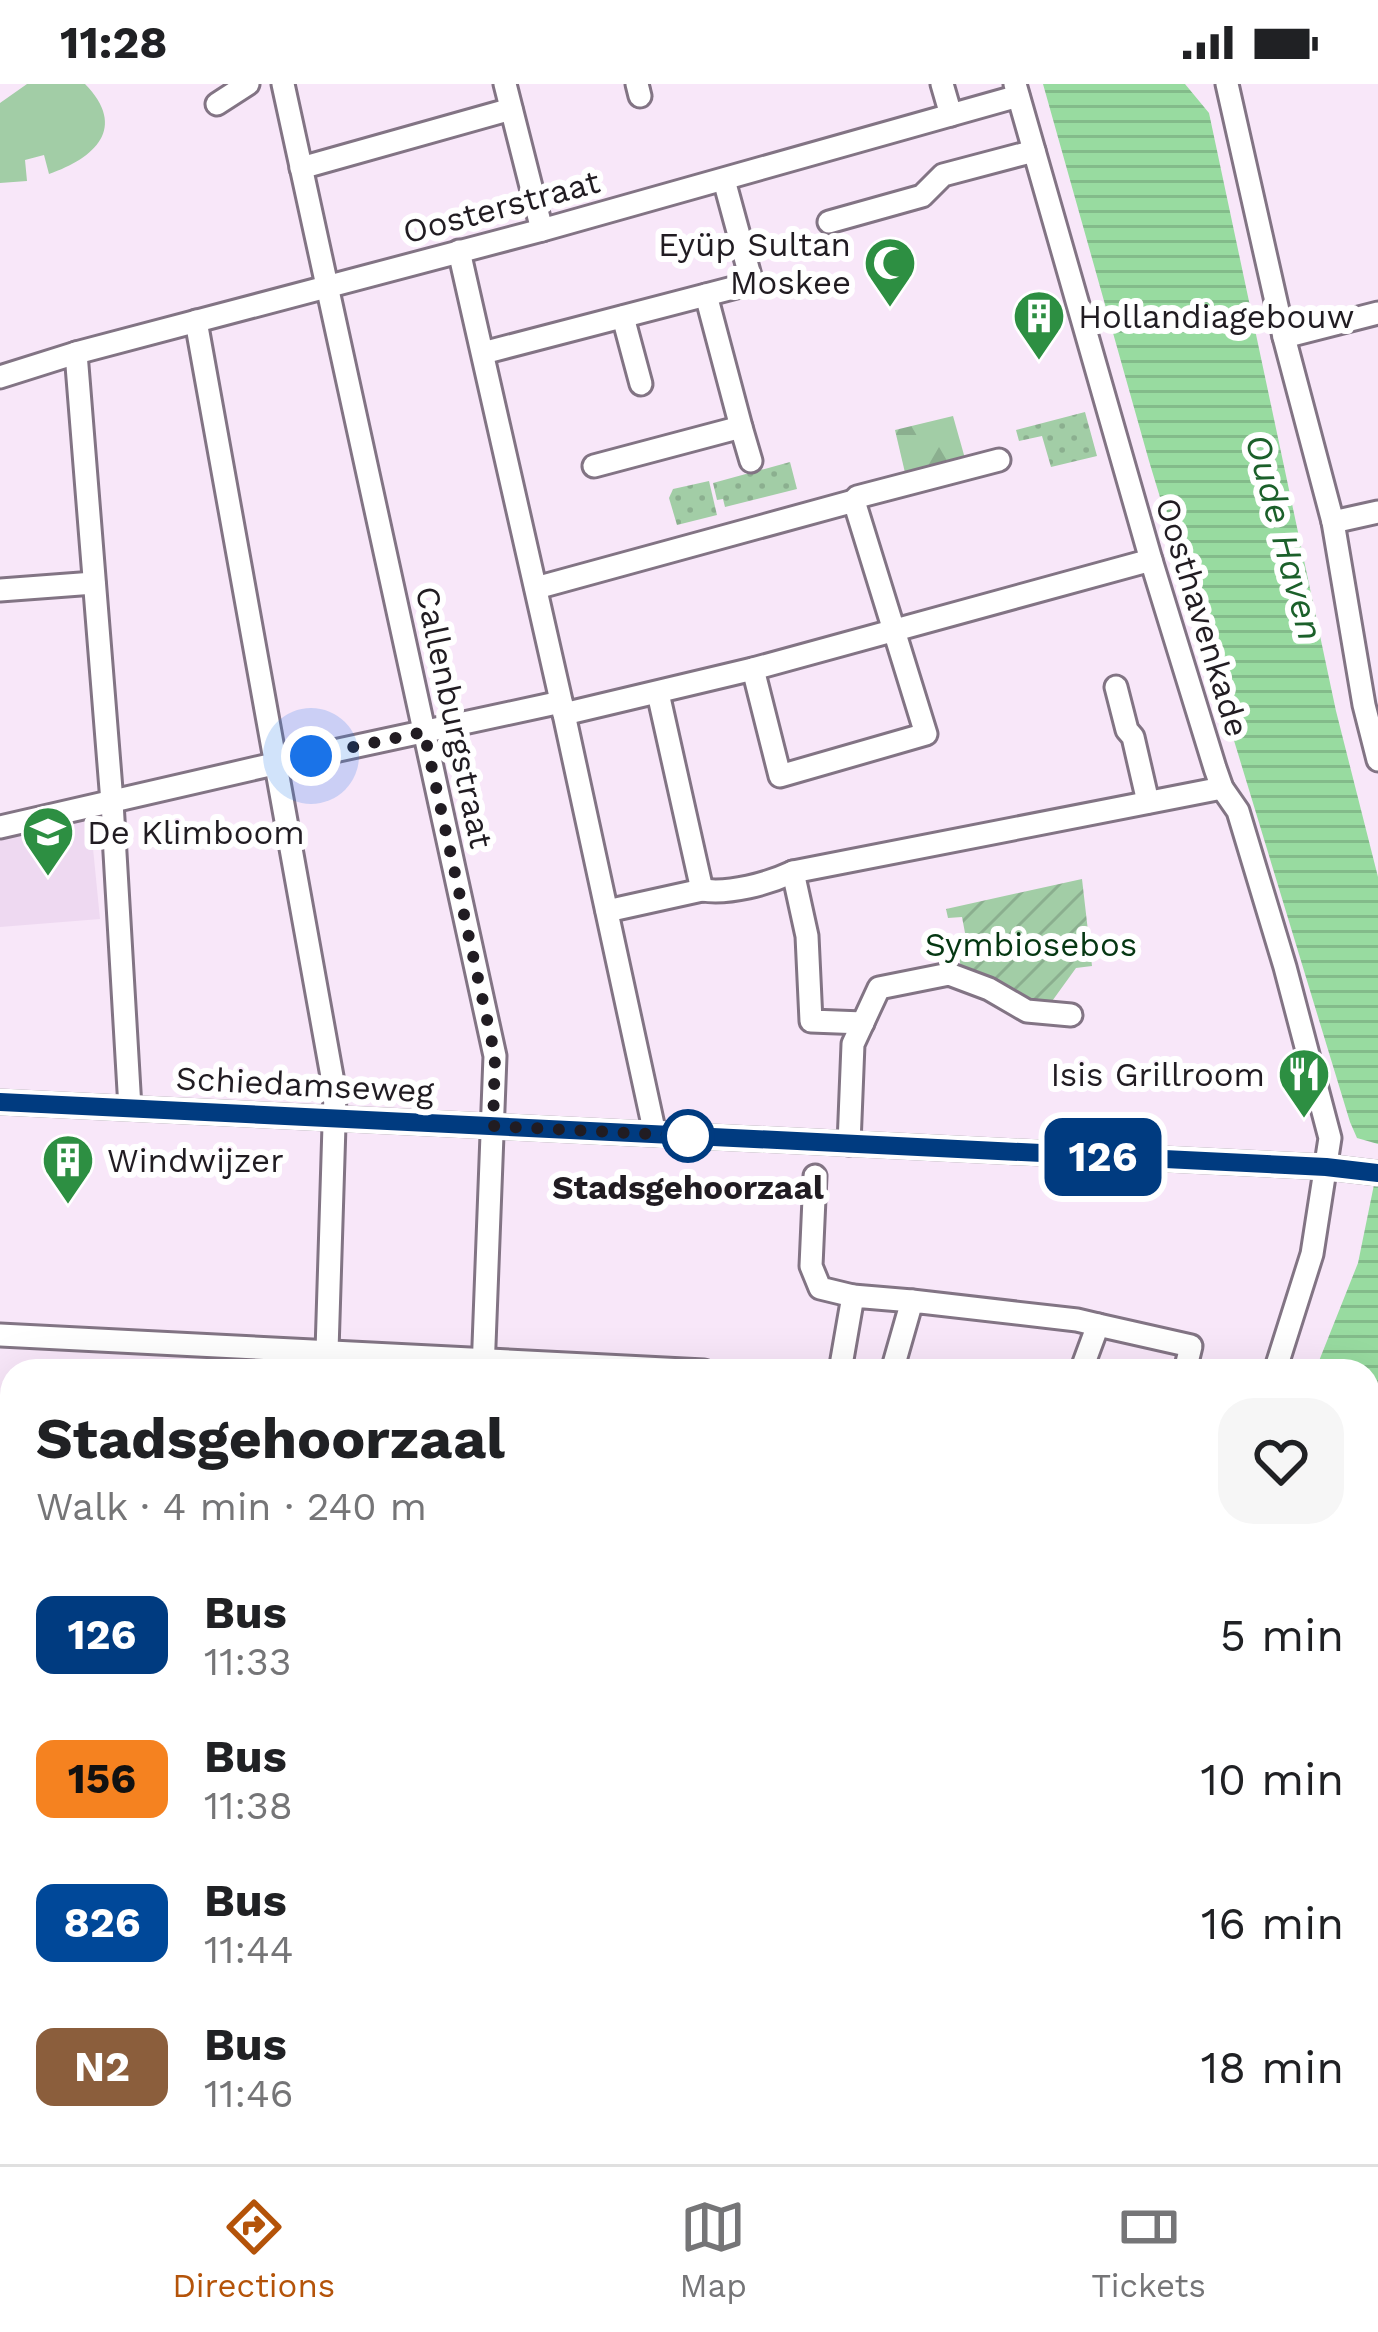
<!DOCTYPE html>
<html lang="en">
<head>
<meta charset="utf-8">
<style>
  :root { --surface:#fff; --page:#f6f6f6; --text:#202124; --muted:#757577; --line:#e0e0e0; --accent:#b45309 }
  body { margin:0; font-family:"Work Sans",sans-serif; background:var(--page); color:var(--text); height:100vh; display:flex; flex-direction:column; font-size:45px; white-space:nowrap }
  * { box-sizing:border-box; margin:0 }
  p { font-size:39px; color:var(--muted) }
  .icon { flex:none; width:66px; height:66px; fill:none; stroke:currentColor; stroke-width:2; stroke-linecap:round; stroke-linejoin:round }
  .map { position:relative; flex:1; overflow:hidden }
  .details { position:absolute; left:0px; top:1275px; width:1380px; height:807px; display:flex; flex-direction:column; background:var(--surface); border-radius:36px 36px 0 0; box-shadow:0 12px 48px #0002 }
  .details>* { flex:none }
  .badge { padding:0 24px; border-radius:18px; font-size:42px; line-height:78px }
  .you { position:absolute; width:60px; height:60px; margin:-30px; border:9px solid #fff; border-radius:50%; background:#1a73e8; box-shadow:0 0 0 18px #1a73e833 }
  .map>.badge { position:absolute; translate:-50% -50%; box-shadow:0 0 0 6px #fff }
  .round { display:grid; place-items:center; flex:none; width:126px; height:126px; border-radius:36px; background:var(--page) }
  .summary { display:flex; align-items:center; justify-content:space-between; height:204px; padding:0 36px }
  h1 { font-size:57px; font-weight:700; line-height:90px }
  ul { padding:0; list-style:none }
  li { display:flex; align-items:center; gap:36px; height:144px; padding:0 36px }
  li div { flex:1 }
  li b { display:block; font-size:45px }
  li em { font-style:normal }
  li .badge { min-width:132px; font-weight:700; text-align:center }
  .status { display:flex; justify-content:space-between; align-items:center; height:84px; padding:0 60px; background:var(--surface); direction:ltr }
  .status svg { height:33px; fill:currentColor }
  .dock { display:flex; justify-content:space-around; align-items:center; height:168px; border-top:3px solid var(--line); background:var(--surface); font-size:33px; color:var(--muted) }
  .dock a { display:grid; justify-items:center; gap:6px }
  .dock .current { color:var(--accent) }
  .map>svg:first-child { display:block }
</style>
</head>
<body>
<div class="status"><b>11:28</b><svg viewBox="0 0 49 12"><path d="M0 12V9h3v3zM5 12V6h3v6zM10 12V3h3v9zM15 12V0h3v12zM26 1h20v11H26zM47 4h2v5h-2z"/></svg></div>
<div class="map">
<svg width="1378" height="2080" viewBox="0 0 1378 2080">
  <defs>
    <pattern id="forest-firs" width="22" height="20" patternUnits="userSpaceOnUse" patternTransform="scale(3)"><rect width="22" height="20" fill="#a2cda6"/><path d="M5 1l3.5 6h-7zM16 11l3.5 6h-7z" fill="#8baf8f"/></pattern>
    <pattern id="park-dots" width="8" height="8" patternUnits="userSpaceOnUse" patternTransform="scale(3)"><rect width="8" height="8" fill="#a2cda6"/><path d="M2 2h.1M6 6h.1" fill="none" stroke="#8baf8f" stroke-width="1.8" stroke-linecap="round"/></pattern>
    <pattern id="garden-furrows" width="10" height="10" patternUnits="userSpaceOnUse" patternTransform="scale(3)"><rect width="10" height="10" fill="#a2cda6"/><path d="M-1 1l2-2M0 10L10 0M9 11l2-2" fill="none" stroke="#8baf8f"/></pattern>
    <pattern id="water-rules" width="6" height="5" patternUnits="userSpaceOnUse" patternTransform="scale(3)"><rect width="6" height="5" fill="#98dba0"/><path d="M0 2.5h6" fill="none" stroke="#83bb8a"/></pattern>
  </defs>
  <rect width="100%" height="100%" fill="#f8e7f9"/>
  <g fill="#eed9f1">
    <path d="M 90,734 L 100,835 L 0,843 L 0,753 Z"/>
    <path d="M 1378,1741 L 1378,1955 L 1368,1998 L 1368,1776 Z"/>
  </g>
  <path fill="#a2cda6" d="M 27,0 L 85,0 C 128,44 95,74 49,90 L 44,71 L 25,76 L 27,97 L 0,99 L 0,19 Z"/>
  <path fill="url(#forest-firs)" d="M 953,332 L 966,378 L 906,393 L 895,346 Z"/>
  <g fill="url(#park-dots)">
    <path d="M 1085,328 L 1097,372 L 1051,383 L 1042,352 L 1019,357 L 1016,346 Z"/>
    <path d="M 790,378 L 797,405 L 725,423 L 723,415 L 717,416 L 713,399 Z"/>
    <path d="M 709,397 L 717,431 L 677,441 L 669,414 L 673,405 Z"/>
    <path d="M 0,1630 L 12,1631 L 12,2070 L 662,2070 L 659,2080 L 0,2080 Z"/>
  </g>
  <path fill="url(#garden-furrows)" d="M 1082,795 L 1092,882 L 1076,884 L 1050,920 L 1039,921 L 961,884 L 959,873 L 969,870 L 962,833 L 948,834 L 946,825 Z"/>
  <g fill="url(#water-rules)">
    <path d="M 1043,0 L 1185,0 L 1209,29 L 1336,627 L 1378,793 L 1378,1060 L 1357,1054 L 1350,1038 L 1149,377 Z"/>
    <path d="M 1378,1081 L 1378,1304 L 1368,1327 L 1368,1287 L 1315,1287 L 1358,1179 Z"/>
  </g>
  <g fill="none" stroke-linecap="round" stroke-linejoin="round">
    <path stroke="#98dba0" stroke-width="6" d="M 10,1465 L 12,1465"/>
    <g stroke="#827484" stroke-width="27">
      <g id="minor">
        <path d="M 283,0 L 495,972 L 483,1287"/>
        <path d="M 505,0 L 542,146"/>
        <path d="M 637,0 L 640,12"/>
        <path d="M 942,0 L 951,31"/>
        <path d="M 1015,0 L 1151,476 L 1215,684 L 1222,704 L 1238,727 L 1285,883 L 1330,1054 L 1312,1170 L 1275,1287"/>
        <path d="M 1227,0 L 1284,253 L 1333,438 L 1364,621 L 1378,676"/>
        <path d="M 217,20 L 248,0"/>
        <path d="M 301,84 L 511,25"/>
        <path d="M 829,138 L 922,112 L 943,91 L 1034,67"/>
        <path d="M 459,167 L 564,630 L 655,1050"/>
        <path d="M 623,233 L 641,300"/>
        <path d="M 196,237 L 335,1009 L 327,1267"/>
        <path d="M 1284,253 L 1378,229"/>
        <path d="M 76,269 L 112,718 L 130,1024"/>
        <path d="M 483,269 L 752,199 L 724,96"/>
        <path d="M 0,293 L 76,269 L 542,146 L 1018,12"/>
        <path d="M 741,343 L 751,377"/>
        <path d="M 594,382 L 741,343 L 706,211"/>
        <path d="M 854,417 L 857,413 L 999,376"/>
        <path d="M 1333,438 L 1378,428"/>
        <path d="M 536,504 L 854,417 L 926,650 L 780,692 L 753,585"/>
        <path d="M 0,506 L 94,499"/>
        <path d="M 1116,603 L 1127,646 L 1133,653 L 1148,718"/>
        <path d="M 658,609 L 702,806"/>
        <path d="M 564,630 L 753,585 L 1151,476"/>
        <path d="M 0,743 L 274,680 L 561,618"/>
        <path d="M 793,788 L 807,852 L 811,937 L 863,939"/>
        <path d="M 607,827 L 702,806 C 730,810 767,800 793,788 L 1222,704"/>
        <path d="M 0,1018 L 1326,1083 L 1378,1089"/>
        <path d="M 849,1060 L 853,960 L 879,904 L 949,890 L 989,905 L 1027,927 L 1071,931"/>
        <path d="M 815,1092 L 811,1182 L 820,1204 L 853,1212"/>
        <path d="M 1098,1241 L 1191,1262 L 1185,1287"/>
        <path d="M 0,1251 L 704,1287"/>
        <path d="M 840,1287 L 853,1212 L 912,1217"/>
        <path d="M 892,1287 L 912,1217 L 1077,1236 L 1098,1241 L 1081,1287"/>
        <path d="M 0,1437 L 12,1437"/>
        <path d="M 1368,1570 L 1378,1541"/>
        <path d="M 1368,1886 L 1378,1846"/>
        <path d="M 1061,2070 L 1072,2080"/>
        <path d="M 966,2080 L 970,2070"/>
        <path d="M 985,2080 L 989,2070"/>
        <path d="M 1222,2080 L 1225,2070"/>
        <path d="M 1318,2080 L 1321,2070"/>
      </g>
    </g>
    <use href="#minor" stroke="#fff" stroke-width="21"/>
  </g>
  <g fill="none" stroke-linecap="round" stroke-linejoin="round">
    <g stroke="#fff" stroke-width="27">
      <path id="line" d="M 0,1018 L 1326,1083 L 1378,1089"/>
    </g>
    <use href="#line" stroke="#003b80" stroke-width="18"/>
    <path stroke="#211c22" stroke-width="12" stroke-dasharray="0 21.6" d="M 311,672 L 424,648 L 495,972 L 493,1042 L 688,1052"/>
  </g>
  <defs>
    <g id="mosque-pin" transform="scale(2.7)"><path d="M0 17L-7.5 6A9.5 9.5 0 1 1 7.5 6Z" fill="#2d8f42" stroke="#fff"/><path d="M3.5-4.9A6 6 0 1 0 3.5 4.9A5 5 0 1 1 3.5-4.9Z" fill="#fff"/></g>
    <g id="building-pin" transform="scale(2.7)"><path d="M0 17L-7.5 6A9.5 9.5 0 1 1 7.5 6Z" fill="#2d8f42" stroke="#fff"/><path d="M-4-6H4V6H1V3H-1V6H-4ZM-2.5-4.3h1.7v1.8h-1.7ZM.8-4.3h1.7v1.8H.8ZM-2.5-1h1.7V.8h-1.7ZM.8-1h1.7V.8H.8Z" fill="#fff"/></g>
    <g id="school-pin" transform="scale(2.7)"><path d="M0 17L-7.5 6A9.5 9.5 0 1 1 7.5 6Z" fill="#2d8f42" stroke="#fff"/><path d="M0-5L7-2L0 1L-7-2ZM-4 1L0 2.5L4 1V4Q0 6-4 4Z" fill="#fff"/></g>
    <g id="restaurant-pin" transform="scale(2.7)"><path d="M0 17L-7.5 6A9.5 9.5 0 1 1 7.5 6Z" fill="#2d8f42" stroke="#fff"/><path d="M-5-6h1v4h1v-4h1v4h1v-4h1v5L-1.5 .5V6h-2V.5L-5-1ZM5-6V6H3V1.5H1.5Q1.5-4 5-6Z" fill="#fff"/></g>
  </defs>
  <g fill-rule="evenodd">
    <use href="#mosque-pin" x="890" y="179"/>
    <use href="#building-pin" x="1039" y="232"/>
    <use href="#school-pin" x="48" y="748"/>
    <use href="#restaurant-pin" x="1304" y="990"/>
    <use href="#building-pin" x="68" y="1076"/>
  </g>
  <circle fill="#fff" stroke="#003b80" stroke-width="6" cx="688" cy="1052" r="24"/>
  <g text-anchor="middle" stroke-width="12" stroke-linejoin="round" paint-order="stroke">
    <g font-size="33" fill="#211c22" stroke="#fff">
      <text transform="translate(501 122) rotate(-15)" y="12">Oosterstraat</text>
      <text transform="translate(1203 533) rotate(73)" y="12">Oosthavenkade</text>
      <text transform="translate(455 633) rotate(78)" y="12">Callenburgstraat</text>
      <text transform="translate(305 1000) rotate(3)" y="12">Schiedamseweg</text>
    </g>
    <g font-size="33" fill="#211c22" stroke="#fff" text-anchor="start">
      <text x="851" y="172" text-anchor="end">Eyüp Sultan<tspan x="851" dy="38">Moskee</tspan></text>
      <text x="1078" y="244">Hollandiagebouw</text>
      <text x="87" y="760">De Klimboom</text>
      <text x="1265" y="1002" text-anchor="end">Isis Grillroom</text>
      <text x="107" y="1088">Windwijzer</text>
    </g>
    <g font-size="33" fill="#053712" stroke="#fff">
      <text x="1031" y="872">Symbiosebos</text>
    </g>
    <g font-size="33" font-weight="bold" fill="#211c22" stroke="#fff">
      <text x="688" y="1115">Stadsgehoorzaal</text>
    </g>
    <g font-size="36" font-style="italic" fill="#1b602a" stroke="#fff">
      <text transform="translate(1285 453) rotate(75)" y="13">Oude Haven</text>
    </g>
  </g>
</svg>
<div class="you" style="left:311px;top:672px"></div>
<b class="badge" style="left:1103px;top:1073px;background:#003b80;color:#fff">126</b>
<section class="details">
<div class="summary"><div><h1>Stadsgehoorzaal</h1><p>Walk · 4 min · 240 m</p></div><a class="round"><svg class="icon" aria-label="heart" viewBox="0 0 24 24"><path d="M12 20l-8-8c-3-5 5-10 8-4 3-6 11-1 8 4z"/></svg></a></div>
<ul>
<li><span class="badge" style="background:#003b80;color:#fff">126</span><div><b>Bus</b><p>11:33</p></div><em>5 min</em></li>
<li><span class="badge" style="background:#f58220;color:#111">156</span><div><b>Bus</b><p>11:38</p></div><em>10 min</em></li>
<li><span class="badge" style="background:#004899;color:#fff">826</span><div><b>Bus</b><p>11:44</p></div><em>16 min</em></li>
<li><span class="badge" style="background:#8b5e3c;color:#fff">N2</span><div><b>Bus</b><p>11:46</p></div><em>18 min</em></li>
</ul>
</section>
</div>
<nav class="dock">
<a class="current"><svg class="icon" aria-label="directions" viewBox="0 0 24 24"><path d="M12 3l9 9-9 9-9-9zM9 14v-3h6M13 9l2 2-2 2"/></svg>Directions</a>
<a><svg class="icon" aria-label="map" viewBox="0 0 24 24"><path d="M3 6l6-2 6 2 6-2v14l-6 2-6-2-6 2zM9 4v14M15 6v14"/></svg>Map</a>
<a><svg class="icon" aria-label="tickets" viewBox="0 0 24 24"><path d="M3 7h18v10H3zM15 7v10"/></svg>Tickets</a>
</nav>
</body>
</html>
